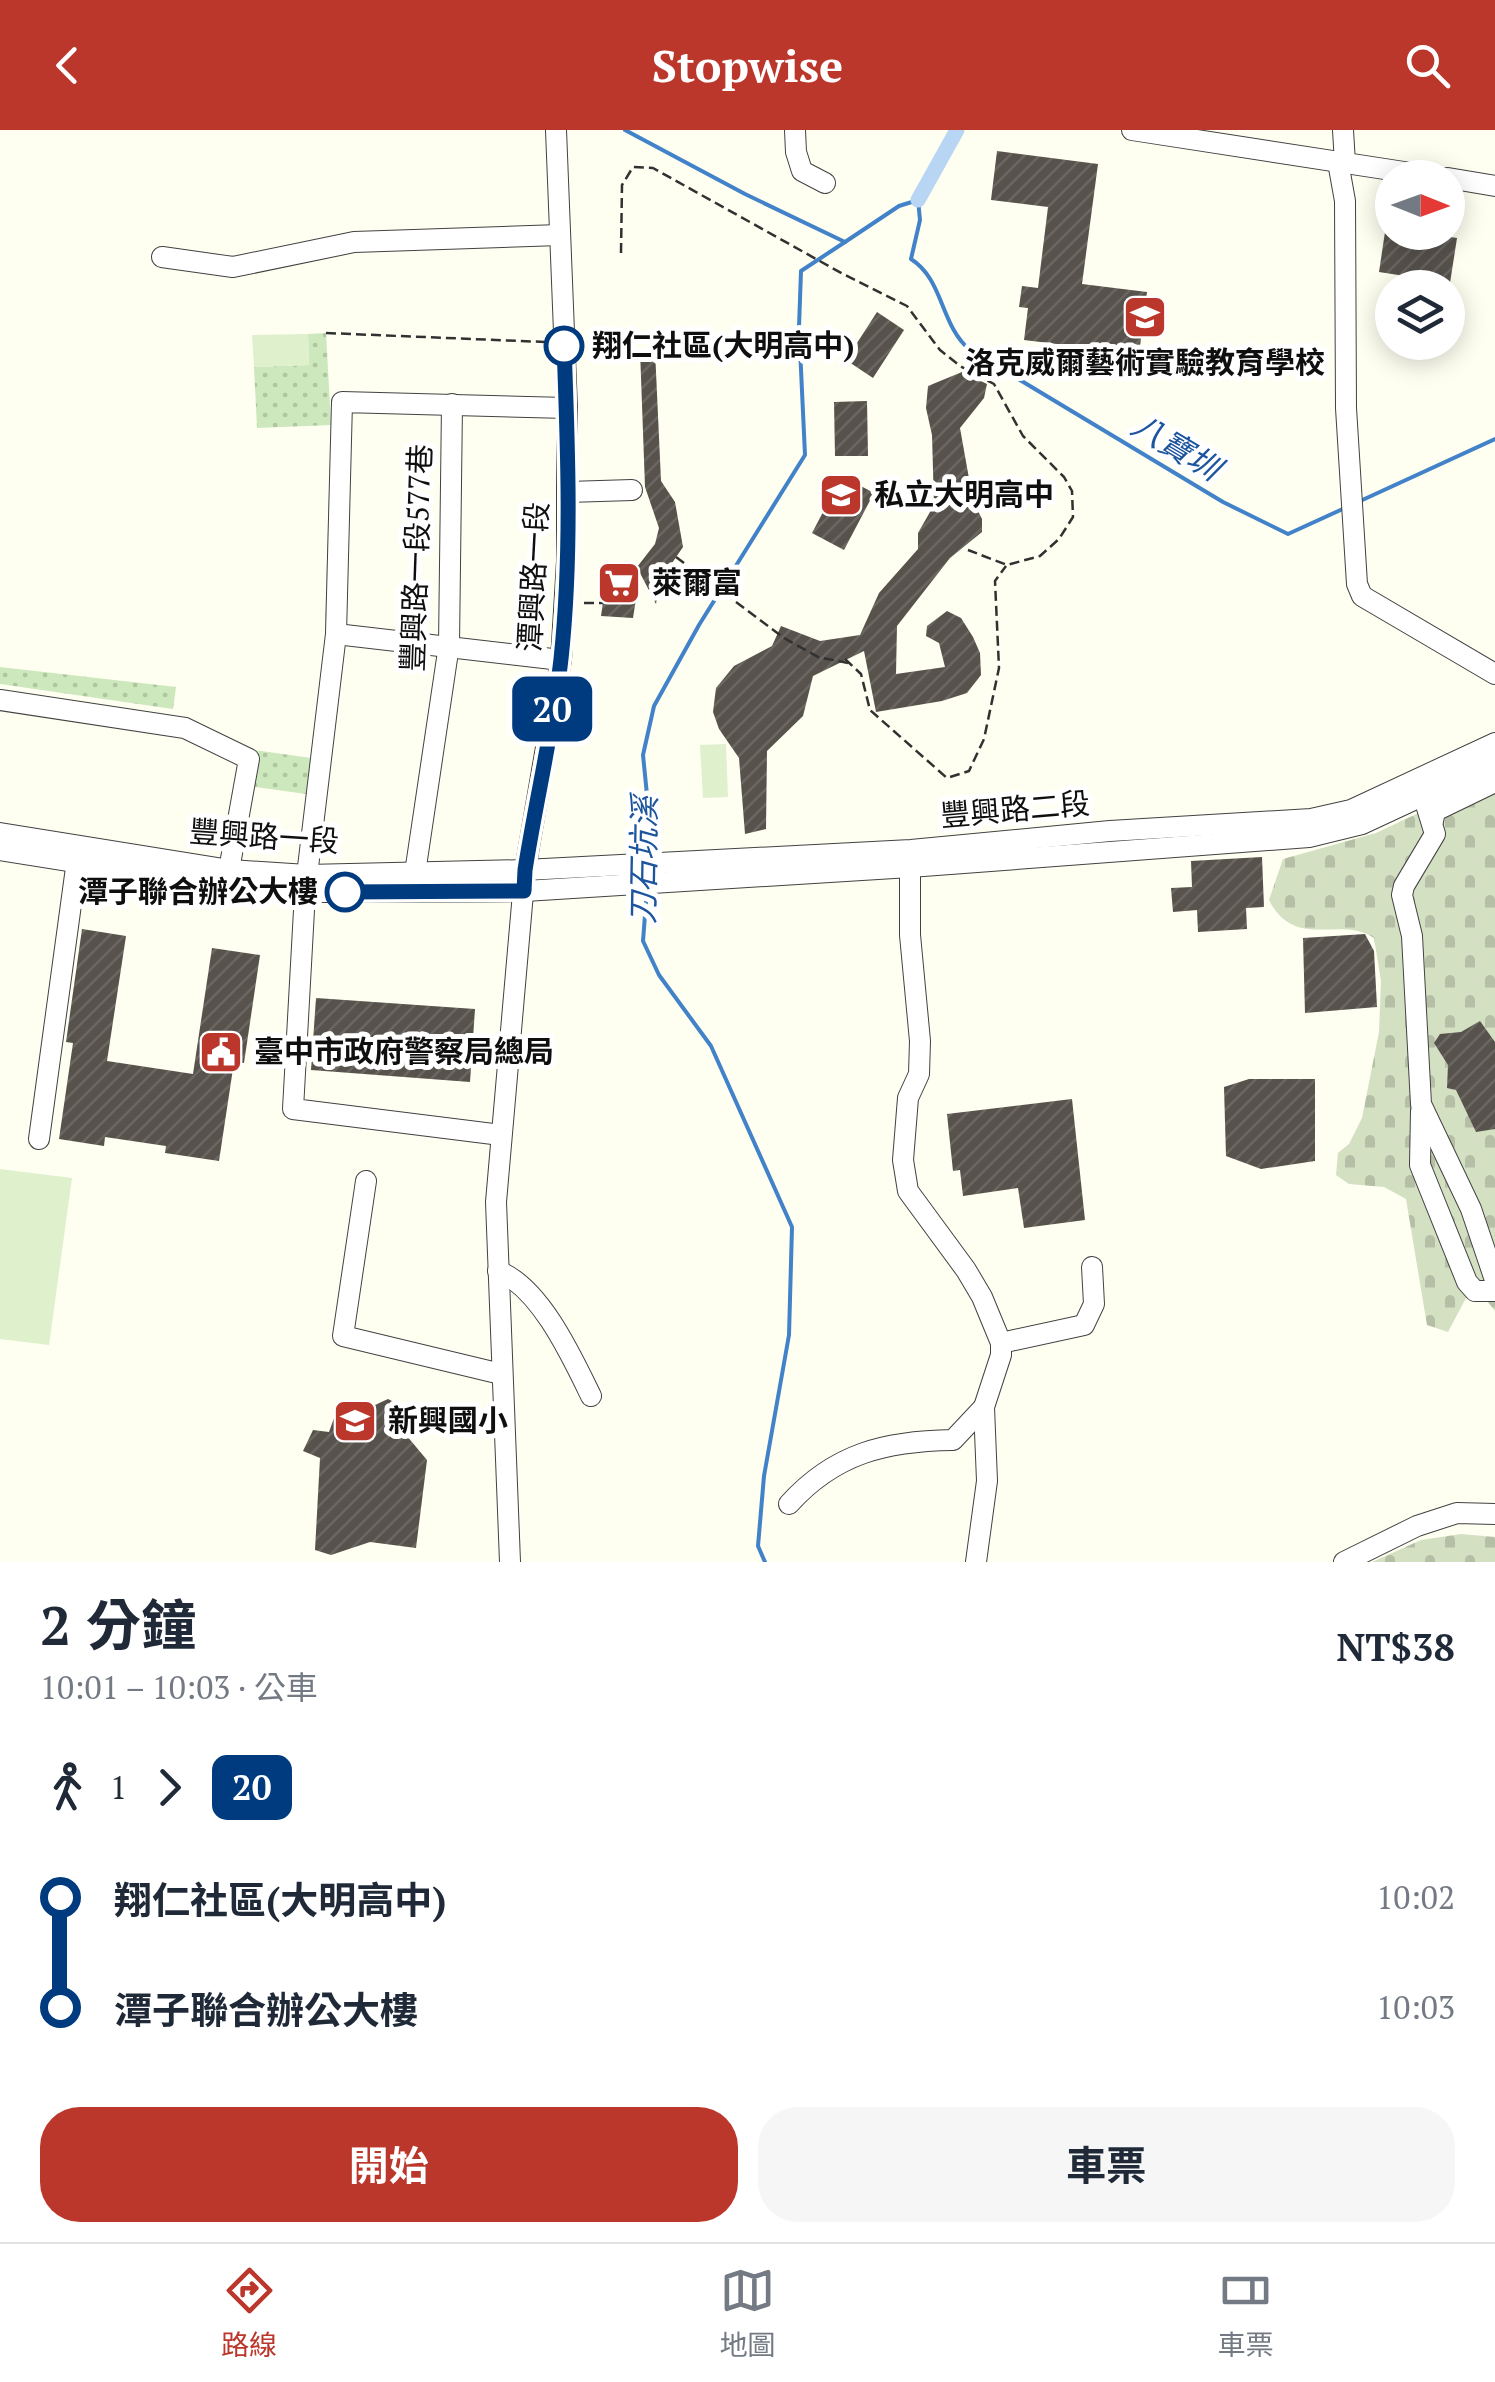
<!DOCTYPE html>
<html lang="zh-TW">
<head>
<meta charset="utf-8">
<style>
  :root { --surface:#fff; --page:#f6f6f7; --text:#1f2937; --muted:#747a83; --line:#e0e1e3; --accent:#bb362b }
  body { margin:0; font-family:"PT Serif","Noto Sans TC",serif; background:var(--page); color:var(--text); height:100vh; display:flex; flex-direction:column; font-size:38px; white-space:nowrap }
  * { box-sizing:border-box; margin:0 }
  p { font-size:32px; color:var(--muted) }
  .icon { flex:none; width:55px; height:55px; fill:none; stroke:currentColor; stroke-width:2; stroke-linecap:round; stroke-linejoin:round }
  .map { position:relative; height:1432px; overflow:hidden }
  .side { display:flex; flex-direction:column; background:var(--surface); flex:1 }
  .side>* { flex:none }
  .badge { padding:0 20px; border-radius:15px; font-size:35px; line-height:65px }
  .needle { width:65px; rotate:91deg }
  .buttons { position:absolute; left:1375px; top:30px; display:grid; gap:20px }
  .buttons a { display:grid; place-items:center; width:90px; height:90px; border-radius:50%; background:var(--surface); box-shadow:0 5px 25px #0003; font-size:50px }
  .map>.badge { position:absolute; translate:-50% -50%; box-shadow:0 0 0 5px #fff }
  .legs { display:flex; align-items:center; gap:15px; height:110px; padding:0 40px; font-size:32px }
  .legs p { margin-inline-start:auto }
  .overview { display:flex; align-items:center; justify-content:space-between; height:170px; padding:0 40px }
  h1 { font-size:55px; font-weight:700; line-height:75px }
  .cta { display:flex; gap:20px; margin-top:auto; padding:20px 40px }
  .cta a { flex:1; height:115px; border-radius:40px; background:var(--accent); color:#fff; font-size:40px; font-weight:700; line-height:115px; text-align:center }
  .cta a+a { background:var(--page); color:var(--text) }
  ul { padding:0 40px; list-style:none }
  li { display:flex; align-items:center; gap:35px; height:110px; font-size:38px }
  li i { display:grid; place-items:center; width:15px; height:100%; margin:0 12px; background:currentColor }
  li i::after { content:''; width:25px; height:25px; margin:-12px; border:8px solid; border-radius:50%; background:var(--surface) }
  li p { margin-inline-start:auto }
  li:first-child i { background:linear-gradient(#0000 50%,currentColor 0) }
  li:last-child i { background:linear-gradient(currentColor 50%,#0000 0) }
  header { display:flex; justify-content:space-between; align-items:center; height:130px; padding:0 40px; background:var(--accent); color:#fff; font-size:45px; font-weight:700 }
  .tabs { display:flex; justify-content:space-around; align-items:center; height:140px; border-top:2px solid var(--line); background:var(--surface); font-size:28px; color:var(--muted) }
  .tabs a { display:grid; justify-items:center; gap:5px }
  .tabs .active { color:var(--accent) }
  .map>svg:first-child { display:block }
</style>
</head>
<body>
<header><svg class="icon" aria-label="back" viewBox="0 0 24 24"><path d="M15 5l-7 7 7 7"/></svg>Stopwise<svg class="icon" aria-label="search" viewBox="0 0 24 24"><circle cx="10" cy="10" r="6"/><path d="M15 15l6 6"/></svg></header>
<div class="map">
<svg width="1495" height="1432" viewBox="0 0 1495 1432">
  <defs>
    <pattern id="cemetery-stones" width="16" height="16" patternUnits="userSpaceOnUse" patternTransform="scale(2.5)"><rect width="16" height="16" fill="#d3e0c2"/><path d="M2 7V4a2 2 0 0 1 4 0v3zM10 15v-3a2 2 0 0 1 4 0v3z" fill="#b4bfa6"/></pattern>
    <pattern id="park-dots" width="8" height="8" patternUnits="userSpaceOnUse" patternTransform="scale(2.5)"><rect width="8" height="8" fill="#cde8bc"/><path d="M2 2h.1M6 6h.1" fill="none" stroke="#afc6a0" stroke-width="1.8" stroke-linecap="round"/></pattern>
    <pattern id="building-hatch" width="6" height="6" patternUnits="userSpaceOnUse" patternTransform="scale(2.5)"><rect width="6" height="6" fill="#57524c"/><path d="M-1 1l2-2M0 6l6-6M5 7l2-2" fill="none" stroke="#6a6661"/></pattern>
  </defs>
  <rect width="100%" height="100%" fill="#fefef1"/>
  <g fill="url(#cemetery-stones)">
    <path d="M 1495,647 L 1495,1181 L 1484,1167 L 1466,1168 L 1448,1202 L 1427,1195 L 1406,1069 L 1384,1057 L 1349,1054 L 1336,1045 L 1338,1023 L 1349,1014 L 1362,988 L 1379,902 L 1381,851 L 1374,808 C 1341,785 1295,821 1269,770 L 1283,729 L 1376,703 Z"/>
    <path d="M 1461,1404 L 1495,1407 L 1495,1432 L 1372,1432 L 1421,1410 Z"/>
  </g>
  <g fill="url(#park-dots)">
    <path d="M 326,203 L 331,294 L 342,296 L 336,504 L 325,497 L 331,295 L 257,298 L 254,237 L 309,235 L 308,204 Z"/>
    <path d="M 0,537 L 176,557 L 173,579 L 0,554 Z"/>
    <path d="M 254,620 L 311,628 L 306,664 L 249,656 Z"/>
  </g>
  <g fill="#dff0cd">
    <path d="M 308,204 L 309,235 L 254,237 L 252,205 Z"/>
    <path d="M 726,614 L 728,667 L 703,668 L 700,615 Z"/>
    <path d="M 0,1039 L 72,1048 L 49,1215 L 0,1209 Z"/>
  </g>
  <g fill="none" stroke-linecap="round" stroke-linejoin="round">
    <g stroke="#4182c9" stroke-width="4">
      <path d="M 625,0 L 745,64 L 845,112 L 899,76 L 918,70 L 920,90 L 911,129 C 944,150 940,195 970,220 L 1223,372 L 1288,404 L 1345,378"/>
      <path d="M 1358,372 L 1495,309"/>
      <path d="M 650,725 L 651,705 L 643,625 L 654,576 L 699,495 L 805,325 L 799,197 L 801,141 L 845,112"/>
      <path d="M 647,759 L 643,811 L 659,845 L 711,916 L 792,1097 L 789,1205 L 764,1346 L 758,1416 L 765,1432"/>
    </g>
    <path stroke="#b8d6f4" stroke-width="15" d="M 918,70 L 957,0"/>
  </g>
  <g fill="url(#building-hatch)">
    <path d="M 997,21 L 1098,34 L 1082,154 L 1147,162 L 1139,224 L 1024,210 L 1028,178 L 1019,177 L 1022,156 L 1038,158 L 1048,77 L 991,70 Z"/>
    <path d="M 1385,102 L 1419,102 L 1457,108 L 1450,153 L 1379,142 Z"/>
    <path d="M 877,182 L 904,200 L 873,248 L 846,230 Z"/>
    <path d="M 640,220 L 655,220 L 661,351 L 675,372 L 683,417 L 670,436 L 661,441 L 656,474 L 640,443 L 633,488 L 601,486 L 605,458 L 618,445 L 637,437 L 655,414 L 659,398 L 645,357 Z"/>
    <path d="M 962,242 L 987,254 L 984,268 L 960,298 L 973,371 L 982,389 L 982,402 L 950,428 L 897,496 L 896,544 L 945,537 L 939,513 L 926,506 L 927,496 L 947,481 L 961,488 L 973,507 L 980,523 L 981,545 L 967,563 L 942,571 L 876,582 L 864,521 L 813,546 L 803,586 L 767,621 L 766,699 L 745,704 L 739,628 L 719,599 L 713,582 L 716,558 L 734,536 L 772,516 L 781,496 L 820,511 L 860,505 L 879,463 L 918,419 L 918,403 L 934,375 L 932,305 L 926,278 L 928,256 Z"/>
    <path d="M 867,271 L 868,326 L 835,326 L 834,272 Z"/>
    <path d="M 842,346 L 874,363 L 844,420 L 812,403 Z"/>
    <path d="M 1262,727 L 1264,777 L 1246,778 L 1247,799 L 1198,802 L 1197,780 L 1173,782 L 1171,758 L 1192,757 L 1191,731 Z"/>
    <path d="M 82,799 L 126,806 L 107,931 L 193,944 L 212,818 L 260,825 L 244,933 L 234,932 L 219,1031 L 165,1023 L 166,1016 L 105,1007 L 104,1016 L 59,1009 L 73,913 L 66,912 Z"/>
    <path d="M 1365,804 L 1374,821 L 1377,877 L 1305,883 L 1303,808 Z"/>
    <path d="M 316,868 L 475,879 L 470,952 L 311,940 Z"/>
    <path d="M 1480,891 L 1495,912 L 1495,999 L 1476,1002 L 1456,960 L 1447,958 L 1448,935 L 1434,913 L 1440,904 L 1461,902 Z"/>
    <path d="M 1249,949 L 1315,949 L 1315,1031 L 1261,1039 L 1226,1026 L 1224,957 Z"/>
    <path d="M 1072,969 L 1085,1090 L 1024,1098 L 1018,1058 L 963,1066 L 960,1040 L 953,1041 L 947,984 Z"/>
    <path d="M 388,1269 L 398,1274 L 391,1287 L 427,1330 L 416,1418 L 370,1412 L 331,1425 L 315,1420 L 320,1328 L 303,1321 L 313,1300 L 329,1302 L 338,1277 L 364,1280 Z"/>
  </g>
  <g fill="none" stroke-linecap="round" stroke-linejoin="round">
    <g stroke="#424242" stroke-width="22">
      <g id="minor">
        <path d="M 795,0 L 796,22 L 802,41 L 825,53"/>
        <path d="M 1132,0 L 1443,48"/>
        <path d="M 1343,0 L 1345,33"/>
        <path d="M 1338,32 L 1345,71 L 1346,278 L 1357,454 L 1362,466 L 1495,544"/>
        <path d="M 1448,48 L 1495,56"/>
        <path d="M 162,127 L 233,137 L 354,112 L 560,105"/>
        <path d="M 568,362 L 632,360"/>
        <path d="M 336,504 L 561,530"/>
        <path d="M 0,570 L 185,598 L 249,629 L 227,751"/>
        <path d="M 1423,665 L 1435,704 L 1404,756 L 1402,765 L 1412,806 L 1421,974 L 1471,1079 L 1495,1150"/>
        <path d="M 1433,691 L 1435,681 L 1495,652"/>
        <path d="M 0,703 L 230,740 L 307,745 L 525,740 L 911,720 L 1110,701 L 1311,689 L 1351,680 L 1495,613"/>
        <path d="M 0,720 L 225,756 L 305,762 L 420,762 L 525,761 L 910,737 L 1309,707 L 1362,694 L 1495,632"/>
        <path d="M 910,727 L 910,805 L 920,911 L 919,944 L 908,968 L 903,1030 L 908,1061 L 966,1140 L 982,1167 L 1001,1213 L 1001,1225 L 984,1277 L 987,1351 L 976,1432"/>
        <path d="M 418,756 L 415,743 L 449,515 L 452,274"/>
        <path d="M 1421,981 L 1420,1035 L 1467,1152 L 1475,1161 L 1495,1161"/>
        <path d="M 501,1005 L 293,979 L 305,762 L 336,504 L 342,272 L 567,278"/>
        <path d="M 39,1009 L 78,723"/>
        <path d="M 366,1051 L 343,1206 L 501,1244"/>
        <path d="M 498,1141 C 540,1157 572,1227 591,1266"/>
        <path d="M 1001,1213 L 1084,1195 L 1094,1174 L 1092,1137"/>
        <path d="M 789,1374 C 835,1323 886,1311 953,1310 L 984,1277"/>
        <path d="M 510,1432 L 496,1072 L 525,740 L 561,530 L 567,431 L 567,278 L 556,0"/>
        <path d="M 1344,1432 L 1417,1396 L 1457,1383 L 1495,1384"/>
      </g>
    </g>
    <g stroke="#313131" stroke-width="2.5" stroke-dasharray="10 5" stroke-linecap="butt">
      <path d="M 621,123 L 622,55 L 633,37 L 653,38 L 843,144 L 907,176 L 940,220 L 960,236 L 994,254 L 1023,306 L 1064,347 L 1072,361 L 1073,387 L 1059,409 L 1040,426 L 1007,435 L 968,420"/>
      <path d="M 326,203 L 545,212"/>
      <path d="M 676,427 L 784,508 L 818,527 L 848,533"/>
      <path d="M 584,473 L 603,473"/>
      <path d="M 845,529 L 861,544 L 870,580 L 947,648 L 969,641 L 984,609 L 999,538 L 995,451 L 1006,436"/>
    </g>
    <use href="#minor" stroke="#fff" stroke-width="20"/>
  </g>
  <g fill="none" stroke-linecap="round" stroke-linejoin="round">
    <g stroke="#fff" stroke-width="22">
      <path id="line-1" d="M 345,762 L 524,761 L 525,740 C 536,670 553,600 561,529 C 572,426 568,320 564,216"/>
    </g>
    <use href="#line-1" stroke="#003b80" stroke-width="15"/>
  </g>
  <defs>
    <g id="university-square" transform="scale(2.25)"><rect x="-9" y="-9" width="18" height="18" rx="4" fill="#bb362b" stroke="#fff"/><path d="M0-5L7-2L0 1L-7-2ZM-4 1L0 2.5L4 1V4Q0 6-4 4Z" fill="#fff"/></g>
    <g id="school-square" transform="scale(2.25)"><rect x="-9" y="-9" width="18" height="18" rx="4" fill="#bb362b" stroke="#fff"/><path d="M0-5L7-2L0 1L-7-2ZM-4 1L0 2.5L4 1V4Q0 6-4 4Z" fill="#fff"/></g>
    <g id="supermarket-square" transform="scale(2.25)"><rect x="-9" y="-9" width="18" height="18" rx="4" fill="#bb362b" stroke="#fff"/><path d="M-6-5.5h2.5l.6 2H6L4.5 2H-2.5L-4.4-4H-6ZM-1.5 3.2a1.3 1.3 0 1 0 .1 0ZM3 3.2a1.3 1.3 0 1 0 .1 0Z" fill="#fff"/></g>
    <g id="civic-square" transform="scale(2.25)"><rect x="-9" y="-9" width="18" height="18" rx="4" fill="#bb362b" stroke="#fff"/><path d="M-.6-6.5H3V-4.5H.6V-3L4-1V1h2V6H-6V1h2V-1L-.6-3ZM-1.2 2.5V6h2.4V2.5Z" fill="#fff"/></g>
  </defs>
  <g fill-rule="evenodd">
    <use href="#university-square" x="1145" y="187"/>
    <use href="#school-square" x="841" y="365"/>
    <use href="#supermarket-square" x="619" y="453"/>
    <use href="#civic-square" x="221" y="922"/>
    <use href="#school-square" x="355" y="1291"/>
  </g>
  <g fill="#fff" stroke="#003b80" stroke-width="5">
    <circle cx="564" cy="216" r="18"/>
    <circle cx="345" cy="762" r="18"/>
  </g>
  <g text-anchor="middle" stroke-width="10" stroke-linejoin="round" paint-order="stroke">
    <g font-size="30" font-weight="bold" fill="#0f0f0f" stroke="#fff" text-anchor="start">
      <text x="592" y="226">翔仁社區(大明高中)</text>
      <text x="318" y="772" text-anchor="end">潭子聯合辦公大樓</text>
    </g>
    <g font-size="30" font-weight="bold" fill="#0f0f0f" stroke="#fff" text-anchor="start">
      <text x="1145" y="243" text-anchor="middle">洛克威爾藝術實驗教育學校</text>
      <text x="874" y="375">私立大明高中</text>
      <text x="652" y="463">萊爾富</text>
      <text x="254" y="932">臺中市政府警察局總局</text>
      <text x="388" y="1301">新興國小</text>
    </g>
    <g font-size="30" fill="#0f0f0f" stroke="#fff">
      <text transform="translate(417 428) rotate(-88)" y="10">豐興路一段577巷</text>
      <text transform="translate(534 447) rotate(-87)" y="10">潭興路一段</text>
      <text transform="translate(1015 680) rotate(-5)" y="10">豐興路二段</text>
      <text transform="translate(264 707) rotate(4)" y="10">豐興路一段</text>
    </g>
    <g font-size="32" font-style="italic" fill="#1c549d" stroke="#fff">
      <text transform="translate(1176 317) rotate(31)" y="11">八寶圳</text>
      <text transform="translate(644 730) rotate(-89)" y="11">刀石坑溪</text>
    </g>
  </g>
</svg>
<div class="buttons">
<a><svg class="needle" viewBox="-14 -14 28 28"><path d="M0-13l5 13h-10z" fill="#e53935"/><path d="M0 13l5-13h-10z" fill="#747a83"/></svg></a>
<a><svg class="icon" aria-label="layers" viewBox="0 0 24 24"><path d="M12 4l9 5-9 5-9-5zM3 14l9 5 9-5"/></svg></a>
</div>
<b class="badge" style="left:552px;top:579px;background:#003b80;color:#fff">20</b>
</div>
<section class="side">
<div class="overview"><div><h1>2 分鐘</h1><p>10:01 – 10:03 · 公車</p></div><b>NT$38</b></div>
<div class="legs"><svg class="icon" aria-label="walk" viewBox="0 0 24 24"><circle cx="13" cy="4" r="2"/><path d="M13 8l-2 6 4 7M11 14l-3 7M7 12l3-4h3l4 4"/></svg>1<svg class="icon" aria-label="forward" viewBox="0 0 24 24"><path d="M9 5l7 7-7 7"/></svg><b class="badge" style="background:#003b80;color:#fff">20</b></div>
<ul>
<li><i style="color:#003b80"></i><b>翔仁社區(大明高中)</b><p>10:02</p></li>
<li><i style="color:#003b80"></i><b>潭子聯合辦公大樓</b><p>10:03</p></li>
</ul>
<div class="cta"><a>開始</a><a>車票</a></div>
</section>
<nav class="tabs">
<a class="active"><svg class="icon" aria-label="directions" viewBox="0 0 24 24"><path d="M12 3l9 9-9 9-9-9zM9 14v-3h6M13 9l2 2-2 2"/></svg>路線</a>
<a><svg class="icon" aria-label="map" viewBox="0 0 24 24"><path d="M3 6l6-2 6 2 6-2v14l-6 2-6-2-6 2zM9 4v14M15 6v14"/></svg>地圖</a>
<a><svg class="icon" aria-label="tickets" viewBox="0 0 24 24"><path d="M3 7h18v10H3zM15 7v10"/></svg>車票</a>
</nav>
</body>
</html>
